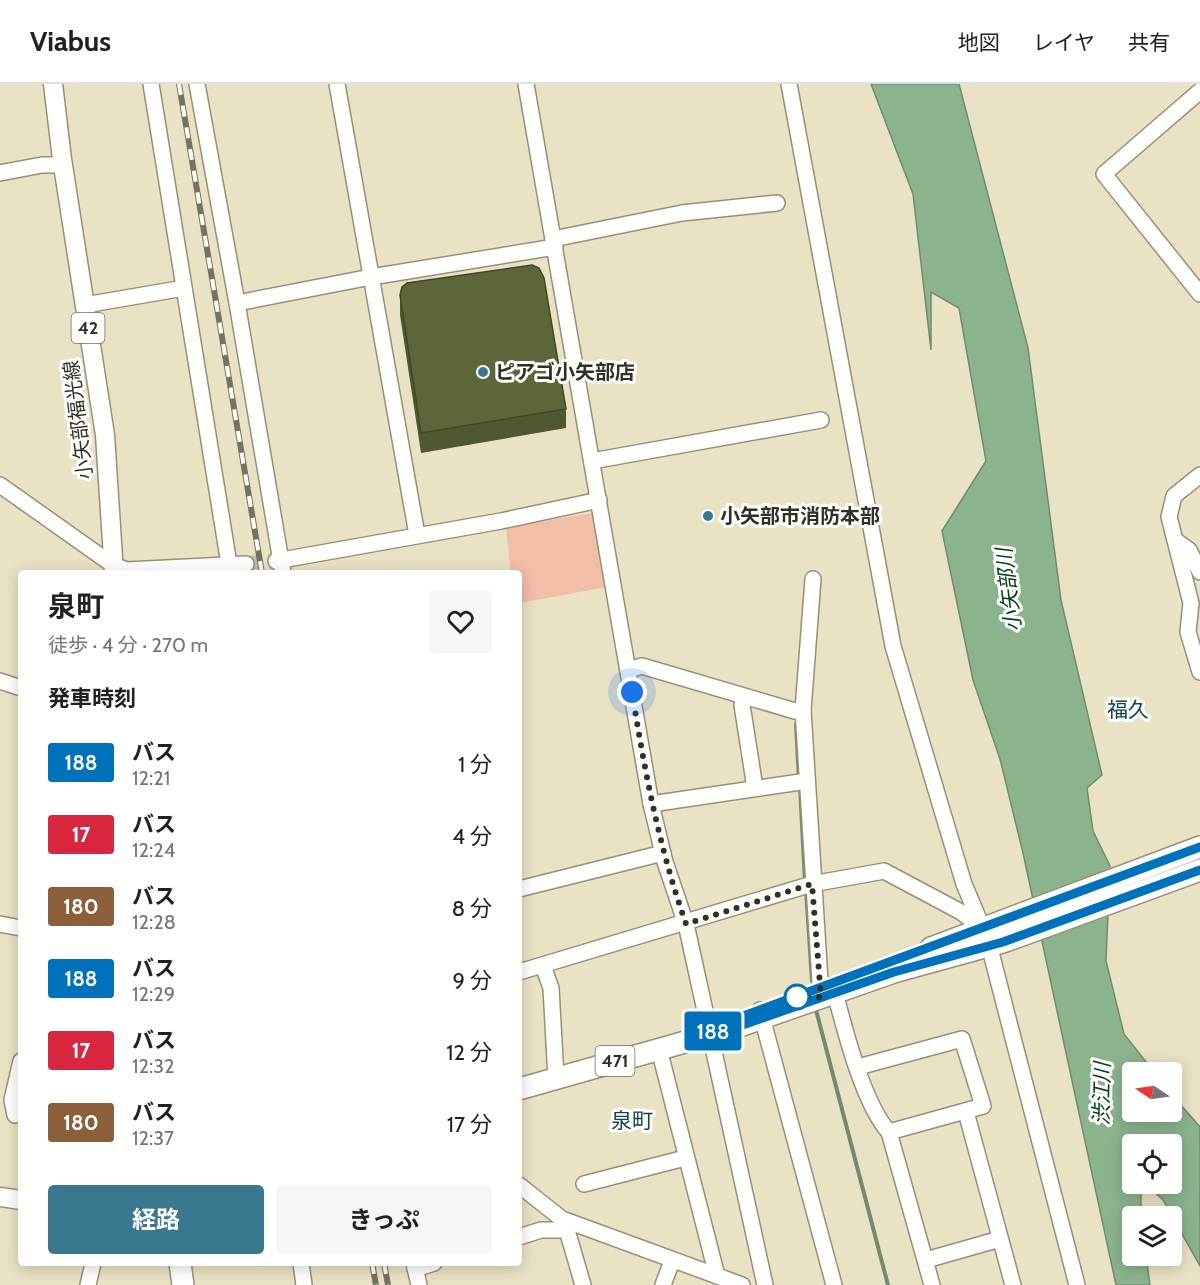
<!DOCTYPE html>
<html lang="ja">
<head>
<meta charset="utf-8">
<style>
  :root { --surface:#fff; --page:#f6f6f6; --text:#202124; --muted:#757577; --line:#e0e0e0; --accent:#3a788e }
  body { margin:0; font-family:Cabin,"Noto Sans JP",sans-serif; background:var(--page); color:var(--text); height:100vh; display:flex; flex-direction:column; font-size:22px; white-space:nowrap }
  * { box-sizing:border-box; margin:0 }
  p { font-size:20px; color:var(--muted) }
  .icon { flex:none; width:33px; height:33px; fill:none; stroke:currentColor; stroke-width:2; stroke-linecap:round; stroke-linejoin:round }
  .map { position:relative; flex:1; overflow:hidden }
  .sheet { position:absolute; left:18px; top:486px; width:504px; height:696px; display:flex; flex-direction:column; background:var(--surface); border-radius:6px; box-shadow:0 3px 15px #0003 }
  .sheet>* { flex:none }
  .badge { padding:0 12px; border-radius:4px; font-size:21px; line-height:39px }
  .needle { width:39px; rotate:283deg }
  .controls { position:absolute; left:1122px; top:978px; display:grid; gap:12px }
  .controls a { display:grid; place-items:center; width:60px; height:60px; border-radius:6px; background:var(--surface); box-shadow:0 3px 15px #0003; font-size:30px }
  .you { position:absolute; width:30px; height:30px; margin:-15px; border:4px solid #fff; border-radius:50%; background:#1a73e8; box-shadow:0 0 0 9px #1a73e833 }
  .map>.badge { position:absolute; translate:-50% -50%; box-shadow:0 0 0 3px #fff }
  h2 { padding:0 30px; font-size:22px; line-height:54px }
  .round { display:grid; place-items:center; flex:none; width:63px; height:63px; border-radius:6px; background:var(--page) }
  .headline { display:flex; align-items:center; justify-content:space-between; height:102px; padding:0 30px }
  h1 { font-size:28px; font-weight:700; line-height:45px }
  .button { display:flex; gap:12px; margin-top:auto; padding:12px 30px }
  .button a { flex:1; height:69px; border-radius:6px; background:var(--accent); color:#fff; font-size:24px; font-weight:700; line-height:69px; text-align:center }
  .button a+a { background:var(--page); color:var(--text) }
  ul { padding:0; list-style:none }
  li { display:flex; align-items:center; gap:18px; height:72px; padding:0 30px }
  li div { flex:1 }
  li b { display:block; font-size:22px }
  li em { font-style:normal }
  li .badge { min-width:66px; font-weight:700; text-align:center }
  header { display:flex; align-items:center; gap:36px; box-sizing:border-box; height:84px; padding:0 30px; background:var(--surface); border-bottom:2px solid var(--line) }
  header strong { font-size:28px }
  nav { display:flex; gap:33px; margin-inline-start:auto; font-size:21px }
  .map>svg:first-child { display:block }
</style>
</head>
<body>
<header>
<strong>Viabus</strong>
<nav><a>地図</a><a>レイヤ</a><a>共有</a></nav>
</header>
<div class="map">
<svg width="1200" height="1201" viewBox="0 0 1200 1201">
  <rect width="100%" height="100%" fill="#eae2c5"/>
  <path fill="#f1bea8" d="M 593,429 L 607,503 L 519,519 L 519,489 L 511,489 L 506,443 Z"/>
  <path fill="#8bb48e" stroke="#708c6e" stroke-width="1.5" d="M 871,0 L 959,0 L 1028,264 L 1061,516 L 1102,691 L 1087,704 L 1093,747 L 1110,782 L 1106,877 L 1124,950 L 1154,988 L 1132,988 L 1132,1028 L 1172,1028 L 1172,1011 L 1200,1043 L 1200,1182 L 1163,1116 L 1146,1100 L 1172,1100 L 1172,1060 L 1132,1060 L 1132,1100 L 1141,1100 L 1141,1132 L 1132,1132 L 1132,1172 L 1146,1172 L 1150,1201 L 1116,1201 L 1023,769 L 1000,675 L 973,596 L 942,447 L 986,377 L 959,224 L 931,208 L 931,266 L 913,110 Z"/>
  <g fill="none" stroke-linecap="round" stroke-linejoin="round">
    <g stroke="#708c6e" stroke-width="4">
      <path d="M 796,640 L 799,696"/>
      <path d="M 800,703 L 805,798"/>
      <path d="M 806,805 L 812,897"/>
      <path d="M 816,926 L 888,1201"/>
    </g>
    <path stroke="#c5bea5" stroke-width="15" stroke-dasharray="15 8" stroke-linecap="butt" d="M 246,480 L 276,477"/>
    <g stroke="#979076" stroke-width="18">
      <g id="minor">
        <path d="M 151,0 L 229,480"/>
        <path d="M 197,0 L 237,219 L 371,193 L 555,163"/>
        <path d="M 337,0 L 417,451"/>
        <path d="M 526,0 L 651,720 L 665,778 L 686,840 L 765,1201"/>
        <path d="M 789,0 L 893,562 L 964,800 L 983,845"/>
        <path d="M 1200,7 L 1104,90 L 1200,210"/>
        <path d="M 0,89 L 42,81 L 63,81"/>
        <path d="M 553,155 L 682,129 L 777,119"/>
        <path d="M 237,219 L 283,489"/>
        <path d="M 85,221 L 184,204"/>
        <path d="M 592,377 L 821,336"/>
        <path d="M 1200,391 L 1174,412 L 1169,433 L 1191,519 L 1188,548 L 1200,588"/>
        <path d="M 0,401 L 113,481 L 127,486 L 246,480"/>
        <path d="M 1175,456 L 1189,466 L 1200,488"/>
        <path d="M 276,477 L 501,437 L 599,416"/>
        <path d="M 813,495 L 803,626 L 821,913"/>
        <path d="M 628,586 L 642,582 L 795,627 L 803,626"/>
        <path d="M 0,597 L 21,604"/>
        <path d="M 744,613 L 742,621 L 755,704"/>
        <path d="M 651,720 L 807,697"/>
        <path d="M 519,805 L 663,769"/>
        <path d="M 0,840 L 21,844"/>
        <path d="M 989,861 L 1077,1201"/>
        <path d="M 543,882 L 551,904 L 556,994"/>
        <path d="M 519,888 L 812,800 L 884,787 L 961,828 L 981,843"/>
        <path d="M 833,901 C 843,940 863,1020 889,1048 L 932,1201"/>
        <path d="M 760,926 L 834,1201"/>
        <path d="M 659,965 L 717,1192"/>
        <path d="M 858,983 L 962,955 L 983,1022 L 889,1048"/>
        <path d="M 966,1028 L 1013,1201"/>
        <path d="M 15,1031 L 12,1016 L 21,977"/>
        <path d="M 584,1100 L 685,1074"/>
        <path d="M 519,1101 L 562,1135 L 742,1201"/>
        <path d="M 519,1153 L 541,1146 L 567,1146 L 583,1201"/>
        <path d="M 926,1176 L 1000,1155"/>
        <path d="M 301,1179 L 304,1201"/>
        <path d="M 414,1179 L 419,1201"/>
        <path d="M 415,1185 L 434,1179"/>
        <path d="M 88,1201 L 93,1179"/>
        <path d="M 663,1201 L 672,1177"/>
      </g>
    </g>
    <g stroke="#979076" stroke-width="21">
      <g id="major">
        <path d="M 53,0 L 62,75 L 105,351 L 114,489"/>
        <path d="M 0,1113 L 21,1116"/>
      </g>
    </g>
    <g stroke="#979076" stroke-width="24">
      <g id="highway">
        <path d="M 931,864 L 1200,763"/>
        <path d="M 519,1005 L 731,945 L 894,888 L 1003,858 L 1200,786"/>
        <path d="M 180,1179 L 183,1201"/>
      </g>
    </g>
    <use href="#minor" stroke="#fff" stroke-width="15"/>
    <use href="#major" stroke="#fff" stroke-width="18"/>
    <use href="#highway" stroke="#fff" stroke-width="21"/>
    <g stroke="#777260" stroke-width="6">
      <g id="rail">
        <path d="M 179,0 L 262,489"/>
        <path d="M 372,1179 L 376,1201"/>
        <path d="M 384,1179 L 388,1201"/>
      </g>
    </g>
    <use href="#rail" stroke="#fff" stroke-width="4" stroke-dasharray="11" stroke-linecap="butt"/>
  </g>
  <path fill="#4e5930" d="M 400,211 L 566,325 L 566,344 L 421,369 L 400,231 Z"/>
  <path fill="#5b6738" stroke="#404827" stroke-width="1.5" d="M 532,181 L 539,184 L 544,194 L 566,325 L 421,349 L 400,211 L 402,203 L 407,199 Z"/>
  <g fill="none" stroke-linecap="round" stroke-linejoin="round">
    <g stroke="#fff" stroke-width="14">
      <path id="line" d="M 1200,763 L 730,937 L 710,949 L 731,945 L 894,888 L 1003,858 L 1200,786"/>
    </g>
    <use href="#line" stroke="#0072bc" stroke-width="9"/>
    <path stroke="#322f24" stroke-width="6" stroke-dasharray="0 10.8" d="M 632,608 C 645,689 659,763 686,840 L 812,800 L 821,913 L 797,913"/>
  </g>
  <g fill="#3a788e" stroke="#fff" stroke-width="2">
    <circle cx="483" cy="288" r="6"/>
    <circle cx="708" cy="432" r="6"/>
  </g>
  <circle fill="#fff" stroke="#0072bc" stroke-width="3" cx="797" cy="913" r="12"/>
  <g text-anchor="middle" stroke-width="6" stroke-linejoin="round" paint-order="stroke">
    <g fill="#fff" stroke="#706d66" stroke-width="1.5">
      <rect x="71.5" y="229" width="33" height="30" rx="4.5"/>
      <rect x="595.5" y="962" width="39" height="30" rx="4.5"/>
    </g>
    <g font-size="18" font-weight="bold" fill="#322f24">
      <text x="88" y="250">42</text>
      <text x="615" y="983">471</text>
    </g>
    <g font-size="20" font-weight="bold" fill="#322f24" stroke="#fff" text-anchor="start">
      <text x="495" y="295">ピアゴ小矢部店</text>
      <text x="720" y="439">小矢部市消防本部</text>
    </g>
    <g font-size="20" fill="#322f24" stroke="#fff">
      <text transform="translate(78 336) rotate(-97)" y="7">小矢部福光線</text>
    </g>
    <g font-size="21" font-style="italic" fill="#004312" stroke="#fff">
      <text transform="translate(1009 506) rotate(-97)" y="7">小矢部川</text>
      <text transform="translate(1102 1010) rotate(-89)" y="7">渋江川</text>
    </g>
    <g font-size="21" fill="#0d4353" stroke="#fff">
      <text x="1128" y="633">福久</text>
      <text x="632" y="1044">泉町</text>
    </g>
  </g>
</svg>
<div class="controls">
<a><svg class="needle" viewBox="-14 -14 28 28"><path d="M0-13l5 13h-10z" fill="#e53935"/><path d="M0 13l5-13h-10z" fill="#757577"/></svg></a>
<a><svg class="icon" aria-label="locate" viewBox="0 0 24 24"><circle cx="12" cy="12" r="6"/><path d="M12 2v4M12 18v4M2 12h4M18 12h4"/></svg></a>
<a><svg class="icon" aria-label="layers" viewBox="0 0 24 24"><path d="M12 4l9 5-9 5-9-5zM3 14l9 5 9-5"/></svg></a>
</div>
<div class="you" style="left:632px;top:608px"></div>
<b class="badge" style="left:713px;top:947px;background:#0072bc;color:#fff">188</b>
<section class="sheet">
<div class="headline"><div><h1>泉町</h1><p>徒歩 · 4 分 · 270 m</p></div><a class="round"><svg class="icon" aria-label="heart" viewBox="0 0 24 24"><path d="M12 20l-8-8c-3-5 5-10 8-4 3-6 11-1 8 4z"/></svg></a></div>
<h2>発車時刻</h2>
<ul>
<li><span class="badge" style="background:#0072bc;color:#fff">188</span><div><b>バス</b><p>12:21</p></div><em>1 分</em></li>
<li><span class="badge" style="background:#d7263d;color:#fff">17</span><div><b>バス</b><p>12:24</p></div><em>4 分</em></li>
<li><span class="badge" style="background:#8b5e3c;color:#fff">180</span><div><b>バス</b><p>12:28</p></div><em>8 分</em></li>
<li><span class="badge" style="background:#0072bc;color:#fff">188</span><div><b>バス</b><p>12:29</p></div><em>9 分</em></li>
<li><span class="badge" style="background:#d7263d;color:#fff">17</span><div><b>バス</b><p>12:32</p></div><em>12 分</em></li>
<li><span class="badge" style="background:#8b5e3c;color:#fff">180</span><div><b>バス</b><p>12:37</p></div><em>17 分</em></li>
</ul>
<div class="button"><a>経路</a><a>きっぷ</a></div>
</section>
</div>
</body>
</html>
